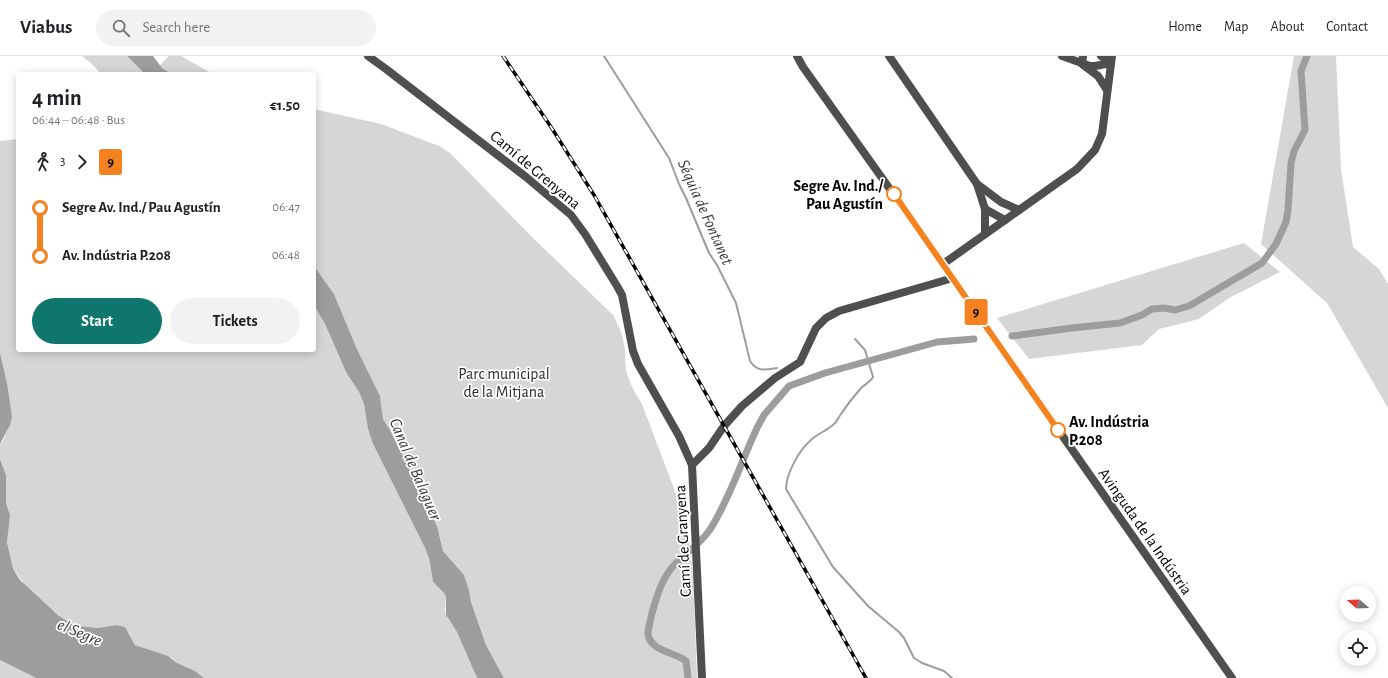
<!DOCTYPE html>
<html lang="en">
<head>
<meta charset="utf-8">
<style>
  :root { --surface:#fff; --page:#f2f2f2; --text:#202124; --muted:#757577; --line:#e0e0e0; --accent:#0f766e }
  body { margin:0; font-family:"Alegreya Sans",sans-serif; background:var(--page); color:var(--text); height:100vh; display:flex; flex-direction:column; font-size:15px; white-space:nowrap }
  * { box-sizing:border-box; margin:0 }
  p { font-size:13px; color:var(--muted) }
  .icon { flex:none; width:22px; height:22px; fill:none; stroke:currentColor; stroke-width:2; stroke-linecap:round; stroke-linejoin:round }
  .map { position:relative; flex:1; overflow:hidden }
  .sheet { position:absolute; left:16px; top:16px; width:300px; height:280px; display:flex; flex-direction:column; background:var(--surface); border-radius:4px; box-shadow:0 2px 10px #0003 }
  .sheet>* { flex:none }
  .badge { padding:0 8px; border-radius:3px; font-size:14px; line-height:26px }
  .needle { width:26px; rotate:289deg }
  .controls { position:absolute; left:1340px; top:530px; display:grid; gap:8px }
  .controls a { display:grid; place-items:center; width:36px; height:36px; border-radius:50%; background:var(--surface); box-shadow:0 2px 10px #0003; font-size:20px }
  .map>.badge { position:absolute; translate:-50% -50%; box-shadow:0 0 0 2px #fff }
  .legs { display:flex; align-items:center; gap:6px; height:44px; padding:0 16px; font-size:13px }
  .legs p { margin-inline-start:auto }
  .headline { display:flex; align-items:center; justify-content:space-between; height:68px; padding:0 16px }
  h1 { font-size:22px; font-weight:600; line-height:30px }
  .action { display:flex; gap:8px; margin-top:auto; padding:8px 16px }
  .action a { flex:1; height:46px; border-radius:24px; background:var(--accent); color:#fff; font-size:16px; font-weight:600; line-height:46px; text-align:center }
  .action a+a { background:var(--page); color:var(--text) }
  ul { padding:0 16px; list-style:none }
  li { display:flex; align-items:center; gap:14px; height:48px; font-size:15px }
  li i { display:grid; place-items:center; width:6px; height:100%; margin:0 5px; background:currentColor }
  li i::after { content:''; width:10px; height:10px; margin:-5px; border:3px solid; border-radius:50%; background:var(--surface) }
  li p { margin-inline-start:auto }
  li:first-child i { background:linear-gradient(#0000 50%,currentColor 0) }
  li:last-child i { background:linear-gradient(currentColor 50%,#0000 0) }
  header { display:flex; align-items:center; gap:24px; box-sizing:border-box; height:56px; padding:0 20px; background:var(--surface); border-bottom:1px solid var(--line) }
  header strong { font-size:19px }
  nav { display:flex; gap:22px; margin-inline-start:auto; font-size:14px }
  .search { width:280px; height:36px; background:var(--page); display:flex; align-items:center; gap:10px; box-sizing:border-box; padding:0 14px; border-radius:22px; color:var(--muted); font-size:15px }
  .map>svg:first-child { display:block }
</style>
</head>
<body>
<header>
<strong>Viabus</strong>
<div class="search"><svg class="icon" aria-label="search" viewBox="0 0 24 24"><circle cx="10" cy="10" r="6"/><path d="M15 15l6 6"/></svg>Search here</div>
<nav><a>Home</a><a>Map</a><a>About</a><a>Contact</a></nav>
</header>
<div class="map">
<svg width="1388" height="622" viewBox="0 0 1388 622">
  <rect width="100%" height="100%" fill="#fff"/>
  <g fill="#d6d6d6">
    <path d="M 82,0 L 127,0 L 145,18 L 101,18 L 92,8 Z"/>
    <path d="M 169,0 L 181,0 L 213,18 L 172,18 L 159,10 Z"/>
    <path d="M 1294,0 L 1336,0 L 1341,113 L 1353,191 L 1379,213 L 1388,228 L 1388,352 L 1327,247 L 1261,188 Z"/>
    <path d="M 314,53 L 381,68 L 439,90 L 450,97 L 531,180 L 613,259 C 619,270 624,282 625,295 C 625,301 625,307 626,314 C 629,326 635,337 642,348 L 687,467 L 693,520 L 697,622 L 504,622 L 503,620 L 486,589 L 471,546 L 469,534 L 464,519 L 443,495 L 437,470 L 391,376 L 383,363 L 380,340 L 357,293 L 334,238 L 314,210 Z"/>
    <path d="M 18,83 L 18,294 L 314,294 L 314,249 L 325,268 L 346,316 L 359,336 L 364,348 L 368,373 L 373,388 L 425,492 L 429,502 L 433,526 L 444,537 L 446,540 L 445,556 L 448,563 L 457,576 L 477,622 L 204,622 L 195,615 L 177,607 L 172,602 L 135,589 L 125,571 L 117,569 L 98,572 L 79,570 L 64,564 L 26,530 L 13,513 L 7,486 L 9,455 L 6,447 L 6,419 L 0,403 L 0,388 L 3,385 L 11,365 L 7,327 L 0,297 L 0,85 Z"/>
    <path d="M 1244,187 L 1280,216 L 1229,242 L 1199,263 L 1159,273 L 1142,289 L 1029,303 L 997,262 Z"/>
    <path d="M 0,604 L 36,622 L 0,622 Z"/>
  </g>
  <g fill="#9d9d9d">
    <path d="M 127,0 L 153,0 L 162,12 L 172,18 L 145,18 Z"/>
    <path d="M 314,210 L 334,238 L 357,293 L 380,340 L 383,363 L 391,376 L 437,470 L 443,495 L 464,519 L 469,534 L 471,546 L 486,589 L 504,622 L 477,622 L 457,576 L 446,559 L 446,540 L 444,537 L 433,526 L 429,502 L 425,492 L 373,388 L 368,373 L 364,348 L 359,336 L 346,316 L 325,268 L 314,249 Z"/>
    <path d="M 0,297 L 7,327 L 12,361 L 10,369 L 0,388 Z"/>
    <path d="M 0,403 L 6,419 L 6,447 L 10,459 L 7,486 L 13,513 L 20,524 L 58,559 L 71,568 L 79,570 L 98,572 L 117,569 L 125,571 L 135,589 L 168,600 L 177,607 L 195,615 L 204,622 L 36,622 L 0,604 Z"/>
  </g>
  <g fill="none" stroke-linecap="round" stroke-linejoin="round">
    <g stroke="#9d9d9d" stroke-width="2">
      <path d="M 604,0 L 669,102 L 679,128 L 686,142 L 709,197 L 717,209 L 736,247 L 750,305 C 757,316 765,314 777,312"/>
      <path d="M 855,283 L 865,294 L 873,321 C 871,325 866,328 862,331 C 855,339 847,349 841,358 C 838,362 837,366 834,368 C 827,375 818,377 811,384 C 799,394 786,418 786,433 L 833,511 L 868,550 L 899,576 L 904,582 L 914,602 L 922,607 L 944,615 L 952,622"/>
    </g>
    <g stroke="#9d9d9d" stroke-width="7">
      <path d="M 1012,280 L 1072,272 L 1120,267 L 1142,259 L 1152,253 L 1164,252 L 1175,254 L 1189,250 L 1262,207 L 1276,188 L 1286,166 L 1288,154 L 1291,107 L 1294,95 L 1305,74 L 1301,15 L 1307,0"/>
      <path d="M 688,622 L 686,605 C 675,596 650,595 648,578 C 648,572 651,563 652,557 C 657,539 663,519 677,506 C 689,495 703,485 711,472 C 731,440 742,403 758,370 L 764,359 L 789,330 L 825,317 L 937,286 L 974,283"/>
    </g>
    <g stroke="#4f4f4f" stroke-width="8">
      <path d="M 368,0 L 386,13 L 526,121 L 571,159 L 585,178 L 617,230 L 622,239 L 633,295 L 638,308 L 679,380 L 692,409 L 702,622"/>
      <path d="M 797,0 L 803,11 L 939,202 L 966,242 L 1232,622"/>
      <path d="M 889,0 L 977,128 L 985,153 L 985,178"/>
      <path d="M 1062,0 L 1090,10 L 1095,10 L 1111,7"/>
      <path d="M 1083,0 L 1082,8 L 1098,20 L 1107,34"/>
      <path d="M 1101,0 L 1111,7"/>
      <path d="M 977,128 L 1001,146 L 1019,154"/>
      <path d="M 985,153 L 1005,164"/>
      <path d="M 943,208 L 1077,113 L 1095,94 L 1102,78 L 1112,0"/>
      <path d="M 692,409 L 709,392 L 724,370 L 742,350 L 775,322 L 800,306 L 816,272 L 826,262 L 839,255 L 953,222"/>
    </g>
    <g stroke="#000" stroke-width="3.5">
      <path id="rail" d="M 503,0 L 551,71 L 594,139 L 866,622"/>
    </g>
    <use href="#rail" stroke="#fff" stroke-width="2" stroke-dasharray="6" stroke-linecap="butt"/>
  </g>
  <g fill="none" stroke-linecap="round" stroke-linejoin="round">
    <g stroke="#fff" stroke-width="9">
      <path id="line-1" d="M 894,138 L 1058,374"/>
    </g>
    <use href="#line-1" stroke="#f58220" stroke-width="6"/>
  </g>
  <g fill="#fff" stroke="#f58220" stroke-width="2">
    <circle cx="894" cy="138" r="7"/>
    <circle cx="1058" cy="374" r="7"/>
  </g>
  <g text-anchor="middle" stroke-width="3.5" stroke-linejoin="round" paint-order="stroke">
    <g font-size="16" fill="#000" stroke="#fff">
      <text transform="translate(536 113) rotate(40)" y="6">Camí de Grenyana</text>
      <text transform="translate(1146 475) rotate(55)" y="6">Avinguda de la Indústria</text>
      <text transform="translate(682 485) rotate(-93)" y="6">Camí de Granyena</text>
    </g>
    <g font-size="16" font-weight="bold" fill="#000" stroke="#fff" text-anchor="end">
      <text x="883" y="135">Segre Av. Ind./<tspan x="883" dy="18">Pau Agustín</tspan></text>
      <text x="1069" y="371" text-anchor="start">Av. Indústria<tspan x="1069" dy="18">P.208</tspan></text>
    </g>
    <g font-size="16" fill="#2d2d2d" stroke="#fff">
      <text x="504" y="323">Parc municipal<tspan x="504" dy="18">de la Mitjana</tspan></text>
    </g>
    <g font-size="17" font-style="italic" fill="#3e3e3e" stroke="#fff">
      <text transform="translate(706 156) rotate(66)" y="6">Séquia de Fontanet</text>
      <text transform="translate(416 413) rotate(67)" y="6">Canal de Balaguer</text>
      <text transform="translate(80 576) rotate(23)" y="6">el Segre</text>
    </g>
  </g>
</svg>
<div class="controls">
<a><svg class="needle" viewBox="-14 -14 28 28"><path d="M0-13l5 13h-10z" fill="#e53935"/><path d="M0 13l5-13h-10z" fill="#757577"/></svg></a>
<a><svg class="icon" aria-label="locate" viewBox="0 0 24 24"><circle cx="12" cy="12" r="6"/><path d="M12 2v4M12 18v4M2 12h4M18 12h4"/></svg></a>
</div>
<b class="badge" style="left:976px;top:256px;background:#f58220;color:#111">9</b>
<section class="sheet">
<div class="headline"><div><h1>4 min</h1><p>06:44 – 06:48 · Bus</p></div><b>€1.50</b></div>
<div class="legs"><svg class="icon" aria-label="walk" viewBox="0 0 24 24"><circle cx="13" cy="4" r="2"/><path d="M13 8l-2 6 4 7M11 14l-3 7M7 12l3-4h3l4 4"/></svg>3<svg class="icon" aria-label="forward" viewBox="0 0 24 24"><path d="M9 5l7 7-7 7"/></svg><b class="badge" style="background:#f58220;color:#111">9</b></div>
<ul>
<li><i style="color:#f58220"></i><b>Segre Av. Ind./ Pau Agustín</b><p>06:47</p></li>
<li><i style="color:#f58220"></i><b>Av. Indústria P.208</b><p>06:48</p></li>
</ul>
<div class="action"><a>Start</a><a>Tickets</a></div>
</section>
</div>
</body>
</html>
